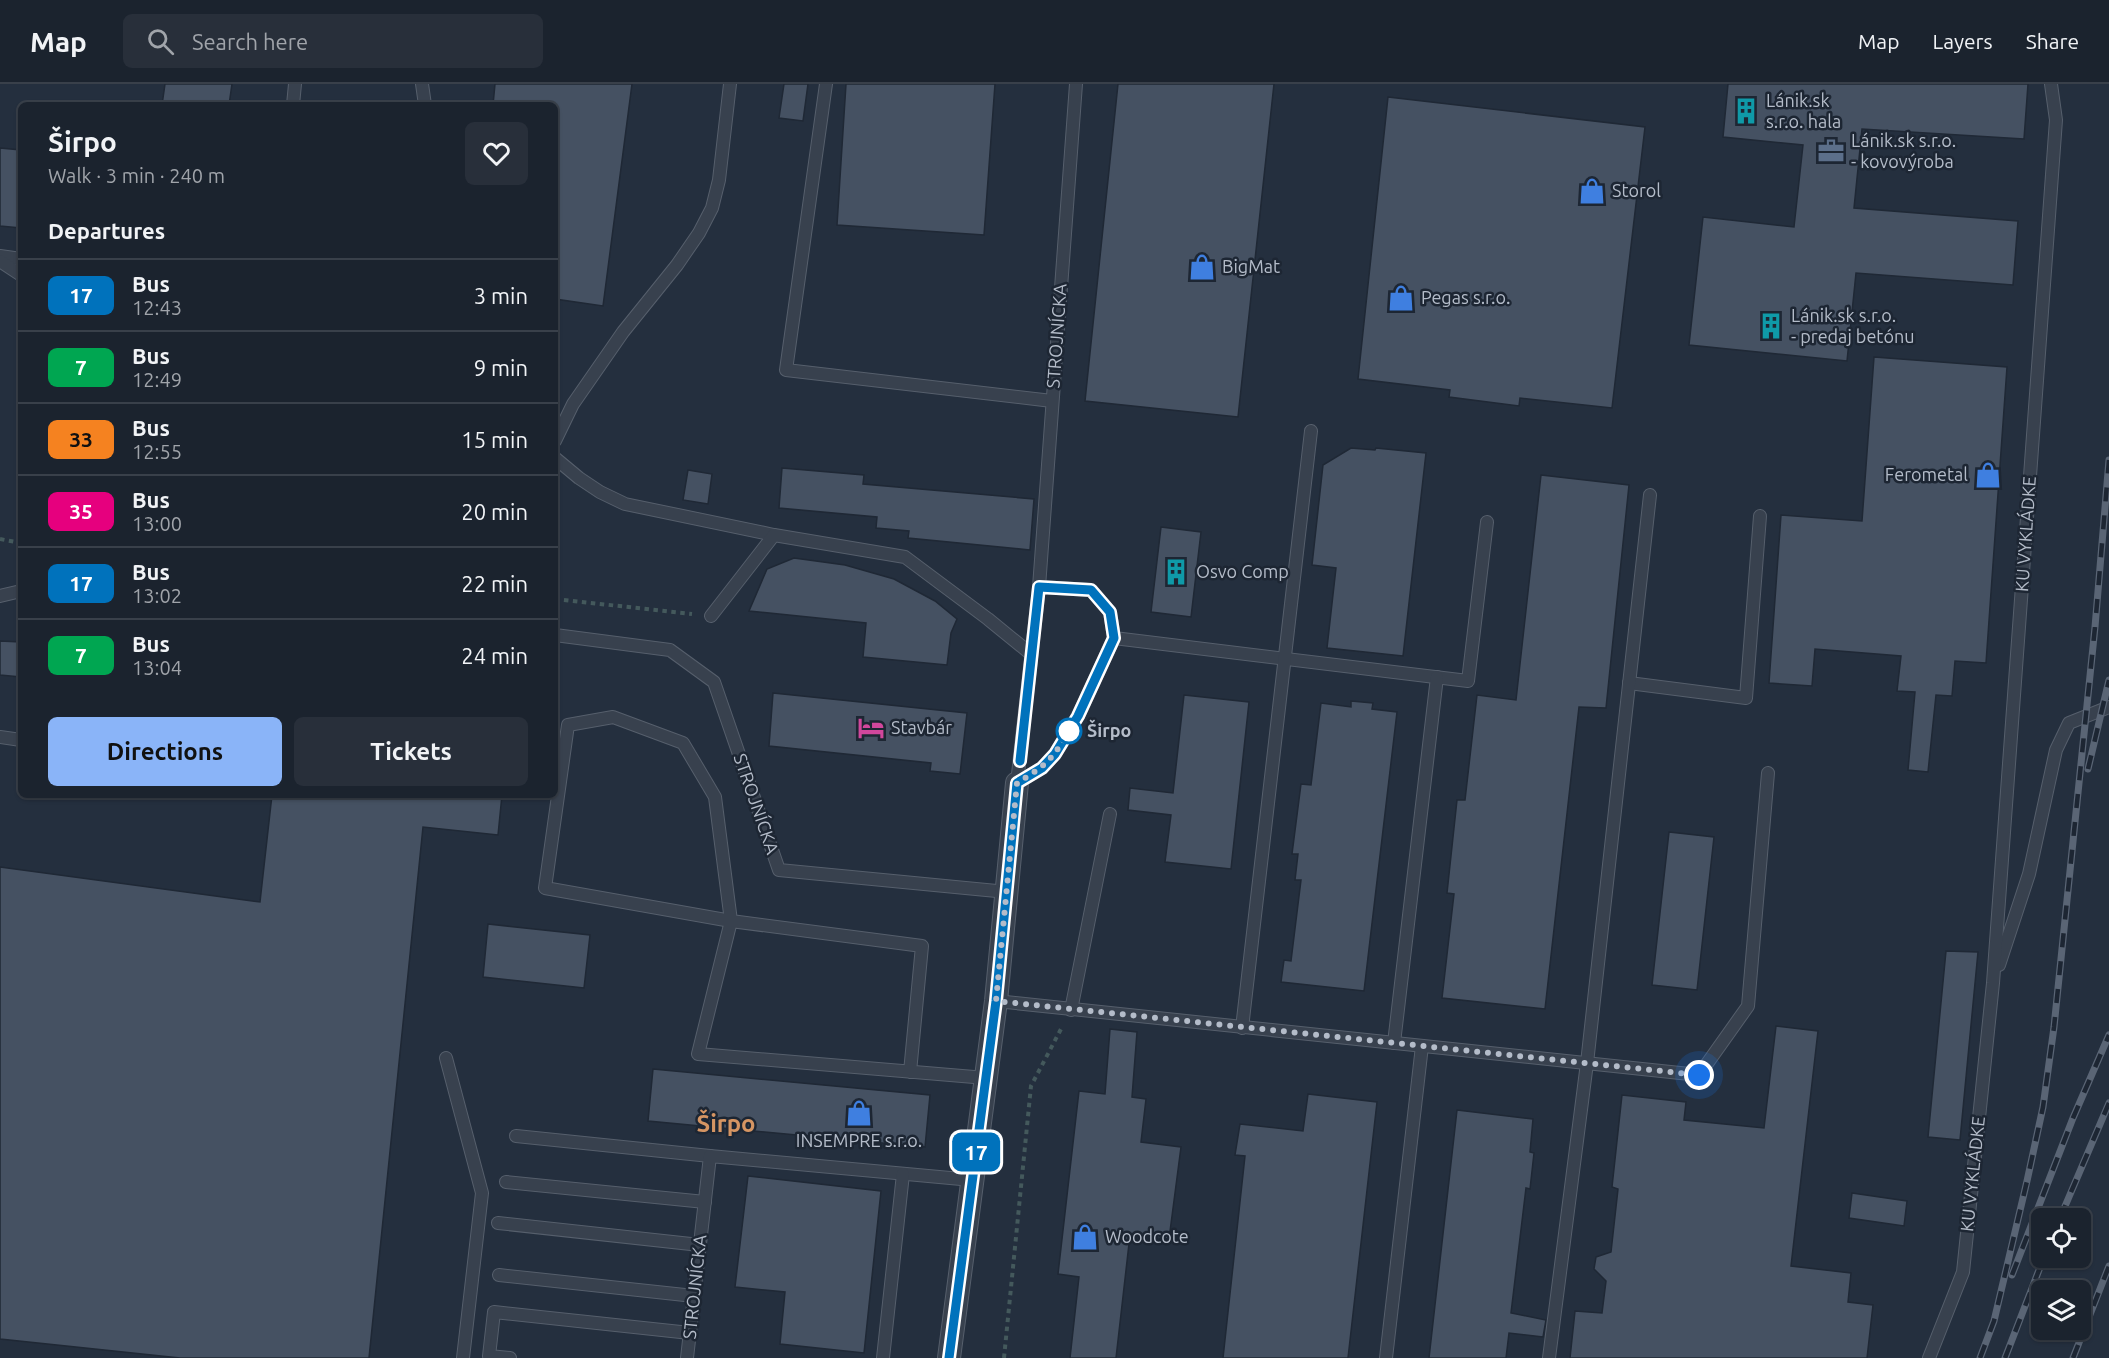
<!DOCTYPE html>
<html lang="en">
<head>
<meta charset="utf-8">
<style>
  :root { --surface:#1b232e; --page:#282f3a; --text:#f1f3f6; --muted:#a0a4aa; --line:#39404a; --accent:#8ab4f8 }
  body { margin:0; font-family:Ubuntu,sans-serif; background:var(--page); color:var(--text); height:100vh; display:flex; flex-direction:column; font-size:22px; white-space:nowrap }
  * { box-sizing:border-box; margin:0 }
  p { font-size:20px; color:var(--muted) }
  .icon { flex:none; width:33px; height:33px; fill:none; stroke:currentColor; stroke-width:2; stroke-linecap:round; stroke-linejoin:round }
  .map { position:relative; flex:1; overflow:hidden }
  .sheet { position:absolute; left:18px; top:18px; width:540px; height:696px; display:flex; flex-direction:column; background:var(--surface); border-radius:9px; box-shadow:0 2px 4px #0004,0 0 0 2px var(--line) }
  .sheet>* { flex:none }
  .badge { padding:0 12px; border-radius:9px; font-size:21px; line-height:39px }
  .fabs { position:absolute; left:2031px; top:1124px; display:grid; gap:12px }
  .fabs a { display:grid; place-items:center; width:60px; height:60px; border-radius:9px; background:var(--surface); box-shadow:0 2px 4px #0004,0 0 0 2px var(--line); font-size:30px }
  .you { position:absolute; width:30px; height:30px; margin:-15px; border:4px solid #fff; border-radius:50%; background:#1a73e8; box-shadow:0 0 0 9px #1a73e833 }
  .map>.badge { position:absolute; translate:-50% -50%; box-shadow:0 0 0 3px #fff }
  h2 { padding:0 30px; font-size:22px; line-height:54px }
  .round { display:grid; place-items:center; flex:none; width:63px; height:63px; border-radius:9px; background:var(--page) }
  .overview { display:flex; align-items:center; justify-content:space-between; height:102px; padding:0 30px }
  h1 { font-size:28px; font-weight:700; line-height:45px }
  .button { display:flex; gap:12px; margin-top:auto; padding:12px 30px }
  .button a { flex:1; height:69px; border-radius:9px; background:var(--accent); color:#111; font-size:24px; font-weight:700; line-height:69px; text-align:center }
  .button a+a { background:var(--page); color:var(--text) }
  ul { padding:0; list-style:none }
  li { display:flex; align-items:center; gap:18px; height:72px; padding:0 30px; border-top:2px solid var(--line) }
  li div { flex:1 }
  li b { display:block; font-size:22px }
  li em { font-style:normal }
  li .badge { min-width:66px; font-weight:700; text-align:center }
  header { display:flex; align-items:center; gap:36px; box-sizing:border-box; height:84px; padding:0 30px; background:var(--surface); border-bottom:2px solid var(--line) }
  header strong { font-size:28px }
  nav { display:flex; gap:33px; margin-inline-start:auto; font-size:21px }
  .search { width:420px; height:54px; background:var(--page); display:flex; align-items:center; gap:15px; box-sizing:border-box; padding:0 21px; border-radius:9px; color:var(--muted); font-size:22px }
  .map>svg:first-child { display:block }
</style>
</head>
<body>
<header>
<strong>Map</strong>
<div class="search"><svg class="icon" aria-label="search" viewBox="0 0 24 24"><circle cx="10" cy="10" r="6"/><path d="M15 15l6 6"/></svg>Search here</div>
<nav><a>Map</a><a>Layers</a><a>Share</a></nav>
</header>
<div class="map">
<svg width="2109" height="1274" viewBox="0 0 2109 1274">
  <rect width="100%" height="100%" fill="#242f3e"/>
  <g fill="#455162" stroke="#1f2835" stroke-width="1.5">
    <path d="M 165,0 L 232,0 L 229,21 L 162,21 Z"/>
    <path d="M 495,0 L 632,0 L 603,222 L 555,215 L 555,21 L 493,21 Z"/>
    <path d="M 784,0 L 808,0 L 803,37 L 779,34 Z"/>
    <path d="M 846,0 L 995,0 L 984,151 L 837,141 Z"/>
    <path d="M 1118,0 L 1274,0 L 1238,333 L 1085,317 Z"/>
    <path d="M 1728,0 L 2028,0 L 2024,55 L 1862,45 L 1854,124 L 2018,137 L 2013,201 L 1856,189 L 1847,277 L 1689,261 L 1703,133 L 1794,143 L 1803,61 L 1723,53 Z"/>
    <path d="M 1388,13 L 1645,43 L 1612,324 L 1520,314 L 1519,322 L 1449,313 L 1450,306 L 1358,295 Z"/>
    <path d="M 0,64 L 21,66 L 21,144 L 0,142 Z"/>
    <path d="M 1874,273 L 2007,283 L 1986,579 L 1955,577 L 1952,612 L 1936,611 L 1928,688 L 1908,686 L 1915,608 L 1897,607 L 1901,572 L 1815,565 L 1812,602 L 1769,599 L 1781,431 L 1862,437 Z"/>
    <path d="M 1351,364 L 1375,366 L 1376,364 L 1426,369 L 1403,572 L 1327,564 L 1336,484 L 1312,481 L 1323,381 Z"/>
    <path d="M 782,384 L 864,391 L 863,400 L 1034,415 L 1030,466 L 908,454 L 909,447 L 876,444 L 877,433 L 779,424 Z"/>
    <path d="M 688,386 L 712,390 L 708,420 L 683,416 Z"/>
    <path d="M 1541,391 L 1629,401 L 1606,624 L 1579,623 L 1545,925 L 1442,914 L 1454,810 L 1447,809 L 1457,716 L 1465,716 L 1477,611 L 1516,616 Z"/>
    <path d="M 1161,443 L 1201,448 L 1191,533 L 1151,528 Z"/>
    <path d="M 794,474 L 845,481 L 894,495 L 935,517 L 957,535 L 951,549 L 947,581 L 863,573 L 866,539 L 749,527 L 767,485 Z"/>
    <path d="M 0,557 L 21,558 L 21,593 L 0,591 Z"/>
    <path d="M 773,609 L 967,629 L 960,690 L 930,687 L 931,679 L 769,662 Z"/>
    <path d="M 1184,611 L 1249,618 L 1231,785 L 1165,778 L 1171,731 L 1128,726 L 1130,704 L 1173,709 Z"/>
    <path d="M 1351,617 L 1373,619 L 1372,625 L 1397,628 L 1364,907 L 1281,898 L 1284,876 L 1291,877 L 1301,796 L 1295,796 L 1298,770 L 1292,770 L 1301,700 L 1311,701 L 1321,619 L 1351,623 Z"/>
    <path d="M 272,711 L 502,711 L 498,751 L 423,743 L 369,1274 L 180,1274 L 0,1255 L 0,783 L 260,818 Z"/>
    <path d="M 1669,748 L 1714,753 L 1697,906 L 1652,901 Z"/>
    <path d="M 488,840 L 590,851 L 584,904 L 483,893 Z"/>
    <path d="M 1946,867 L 1978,868 L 1960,1056 L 1928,1053 Z"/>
    <path d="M 1776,942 L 1818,947 L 1791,1182 L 1851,1189 L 1848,1218 L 1873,1221 L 1867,1274 L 1570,1274 L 1575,1227 L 1602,1229 L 1606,1197 L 1594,1185 L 1596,1173 L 1611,1168 L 1618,1105 L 1612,1103 L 1622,1011 L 1686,1018 L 1684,1036 L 1764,1044 Z"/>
    <path d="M 1110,945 L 1137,948 L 1132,1013 L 1146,1015 L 1141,1058 L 1181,1063 L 1169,1155 L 1130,1151 L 1116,1274 L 1070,1274 L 1079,1193 L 1058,1190 L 1079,1007 L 1105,1010 Z"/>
    <path d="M 653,985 L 930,1011 L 925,1063 L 648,1037 Z"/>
    <path d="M 1308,1010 L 1377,1018 L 1348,1274 L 1223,1274 L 1245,1072 L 1235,1071 L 1240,1040 L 1303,1047 Z"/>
    <path d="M 1457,1026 L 1533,1035 L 1530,1068 L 1534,1069 L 1530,1105 L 1526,1104 L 1511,1229 L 1546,1236 L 1543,1253 L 1509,1249 L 1506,1274 L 1429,1274 Z"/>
    <path d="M 748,1092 L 881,1107 L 864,1269 L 780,1260 L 785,1208 L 735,1203 Z"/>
    <path d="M 1852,1109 L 1907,1117 L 1904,1142 L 1849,1134 Z"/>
  </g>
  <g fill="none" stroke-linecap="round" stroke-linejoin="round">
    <g stroke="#565f6c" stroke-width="14">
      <g id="service">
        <path d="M 422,0 L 425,21"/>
        <path d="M 826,0 L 786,286 L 1052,317"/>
        <path d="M 293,21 L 295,0"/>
        <path d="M 0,172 L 21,175"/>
        <path d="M 0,177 L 21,191"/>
        <path d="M 555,357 L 573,320 L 623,248 L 677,181 L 699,149 L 712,124 L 719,96 L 730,0"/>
        <path d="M 555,374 L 579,394 L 600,408 L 625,420 L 774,451"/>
        <path d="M 0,512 L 21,507"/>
        <path d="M 711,532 L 774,451 L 905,473 L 988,535 L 1031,570"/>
        <path d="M 555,551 L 670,566 L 714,598 L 779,786 L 1007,808"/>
        <path d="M 1114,554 L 1468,597 L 1487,438"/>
        <path d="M 1629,599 L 1746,614 L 1760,432"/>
        <path d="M 0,653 L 21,656"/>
        <path d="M 1017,699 L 1039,503 L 1076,0"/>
        <path d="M 1017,699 L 1042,684 L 1055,670 L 1078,632 L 1114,554 L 1110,528 L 1091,506 L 1039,503"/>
        <path d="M 1999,881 L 2029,790 L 2056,666 L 2069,639 L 2109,623"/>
        <path d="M 996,917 L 1699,991 L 1748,922 L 1768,689"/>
        <path d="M 1071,926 L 1110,730"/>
        <path d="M 1242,944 L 1311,347"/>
        <path d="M 1394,959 L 1437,593"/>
        <path d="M 446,974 L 482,1109 L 463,1274"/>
        <path d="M 910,988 L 922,862 L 731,837 L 545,804 L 568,641 L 613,633 L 683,659 L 715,713 L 731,837 L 698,970 L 986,994"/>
        <path d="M 516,1052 L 710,1072"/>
        <path d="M 506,1098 L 705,1118"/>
        <path d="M 498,1139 L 700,1161"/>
        <path d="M 499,1191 L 694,1212"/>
        <path d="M 510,1274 L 489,1272 L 494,1228 L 690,1249"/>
        <path d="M 687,1274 L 710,1072 L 972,1096"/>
        <path d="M 883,1274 L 903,1090"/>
        <path d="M 1386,1274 L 1422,962"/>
        <path d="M 1549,1274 L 1587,979 L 1650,411"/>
        <path d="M 1929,1274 L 1963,1188 L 1993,899 L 2056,36 L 2051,0"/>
      </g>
    </g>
    <g stroke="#565f6c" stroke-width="24">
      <path id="minor" d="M 949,1274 L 996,917 L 1017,699"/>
    </g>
    <g stroke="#44595c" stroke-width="4" stroke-dasharray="4.5 4.5" stroke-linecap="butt">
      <path d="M 0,455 L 21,459"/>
      <path d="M 555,515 L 692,530"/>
      <path d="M 1004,1274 L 1031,1002 L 1061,945"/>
    </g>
    <use href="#service" stroke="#38414e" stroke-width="12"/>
    <use href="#minor" stroke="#38414e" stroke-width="22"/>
    <g stroke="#5a6575" stroke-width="7">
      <g id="rail">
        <path d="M 2088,685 L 2109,596"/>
        <path d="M 2060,1134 L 2109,1019"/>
        <path d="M 2012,1191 L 2073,1034 L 2109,951"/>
        <path d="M 1980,1274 L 1994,1237 L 2027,1097 L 2043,1023 L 2054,943 L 2095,543 L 2109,376"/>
        <path d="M 2005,1274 L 2044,1173"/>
        <path d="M 2073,1274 L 2109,1182"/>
      </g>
    </g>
    <use href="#rail" stroke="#1d2633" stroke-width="4.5" stroke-dasharray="14" stroke-linecap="butt"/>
  </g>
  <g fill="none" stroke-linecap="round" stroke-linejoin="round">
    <g stroke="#fff" stroke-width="14">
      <path id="line" d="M 949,1274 L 996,917 L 1017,699 L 1042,684 L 1055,670 L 1078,632 L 1114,554 L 1110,528 L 1091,506 L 1039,503 L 1020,677"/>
    </g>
    <use href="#line" stroke="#0072bc" stroke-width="9"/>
    <path stroke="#b4bcc9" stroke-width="6" stroke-dasharray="0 10.8" d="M 1069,647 C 1054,674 1044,683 1017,699 L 996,917 L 1699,991"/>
  </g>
  <defs>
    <g id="building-bare" transform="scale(2.07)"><path d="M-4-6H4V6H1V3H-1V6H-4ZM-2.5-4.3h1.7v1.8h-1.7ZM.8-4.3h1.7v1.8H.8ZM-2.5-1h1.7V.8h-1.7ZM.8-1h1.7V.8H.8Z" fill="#0f9aa8" stroke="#1d2633" stroke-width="2.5" paint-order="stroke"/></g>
    <g id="office-bare" transform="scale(2.07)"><path d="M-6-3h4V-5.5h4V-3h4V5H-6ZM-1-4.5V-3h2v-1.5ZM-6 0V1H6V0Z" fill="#5c6f8a" stroke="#1d2633" stroke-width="2.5" paint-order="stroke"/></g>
    <g id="shop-bare" transform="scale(2.07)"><path d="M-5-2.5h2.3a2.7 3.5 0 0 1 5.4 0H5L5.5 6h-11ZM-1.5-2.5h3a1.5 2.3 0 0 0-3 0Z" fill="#3f7fe0" stroke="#1d2633" stroke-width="2.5" paint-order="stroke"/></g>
    <g id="hotel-bare" transform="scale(2.07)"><path d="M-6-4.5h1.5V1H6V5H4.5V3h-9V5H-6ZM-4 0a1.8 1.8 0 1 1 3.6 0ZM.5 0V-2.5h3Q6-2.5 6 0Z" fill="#d1479c" stroke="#1d2633" stroke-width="2.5" paint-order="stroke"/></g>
  </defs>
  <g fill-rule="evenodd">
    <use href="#building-bare" x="1746" y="27"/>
    <use href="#office-bare" x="1831" y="67"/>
    <use href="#shop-bare" x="1592" y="107"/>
    <use href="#shop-bare" x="1202" y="183"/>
    <use href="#shop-bare" x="1401" y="214"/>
    <use href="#building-bare" x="1771" y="242"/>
    <use href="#shop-bare" x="1988" y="391"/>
    <use href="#building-bare" x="1176" y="488"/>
    <use href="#hotel-bare" x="871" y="644"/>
    <use href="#shop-bare" x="859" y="1029"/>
    <use href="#shop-bare" x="1085" y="1153"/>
  </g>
  <circle fill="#fff" stroke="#0072bc" stroke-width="3" cx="1069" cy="647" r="12"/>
  <g text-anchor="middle" stroke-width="5" stroke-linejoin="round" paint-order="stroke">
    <g font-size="18" fill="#b4bcc9" stroke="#1d2633" text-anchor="start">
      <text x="1766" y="23">Lánik.sk<tspan x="1766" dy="21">s.r.o. hala</tspan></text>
      <text x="1851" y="63">Lánik.sk s.r.o.<tspan x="1851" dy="21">- kovovýroba</tspan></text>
      <text x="1612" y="113">Storol</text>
      <text x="1222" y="189">BigMat</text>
      <text x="1421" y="220">Pegas s.r.o.</text>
      <text x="1791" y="238">Lánik.sk s.r.o.<tspan x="1791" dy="21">- predaj betónu</tspan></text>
      <text x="1968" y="397" text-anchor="end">Ferometal</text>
      <text x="1196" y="494">Osvo Comp</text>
      <text x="891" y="650">Stavbár</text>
      <text x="859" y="1063" text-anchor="middle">INSEMPRE s.r.o.</text>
      <text x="1105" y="1159">Woodcote</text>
    </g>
    <g font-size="18" fill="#b4bcc9" stroke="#1d2633">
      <text transform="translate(1057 252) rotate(-86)" y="6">STROJNÍCKA</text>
      <text transform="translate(2026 450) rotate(-86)" y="6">KU VYKLÁDKE</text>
      <text transform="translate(756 720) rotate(71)" y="6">STROJNÍCKA</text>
      <text transform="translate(1973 1090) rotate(-84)" y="6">KU VYKLÁDKE</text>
      <text transform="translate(695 1203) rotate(-84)" y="6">STROJNÍCKA</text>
    </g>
    <g font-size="18" font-weight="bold" fill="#b4bcc9" stroke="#1d2633" text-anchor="start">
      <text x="1087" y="653">Širpo</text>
    </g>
    <g font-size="24" font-weight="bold" fill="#d59563" stroke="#1d2633">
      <text x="726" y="1048">Širpo</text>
    </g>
  </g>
</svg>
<div class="fabs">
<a><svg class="icon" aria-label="locate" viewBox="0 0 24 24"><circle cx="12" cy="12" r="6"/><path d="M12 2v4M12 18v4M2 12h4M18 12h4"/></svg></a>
<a><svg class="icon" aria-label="layers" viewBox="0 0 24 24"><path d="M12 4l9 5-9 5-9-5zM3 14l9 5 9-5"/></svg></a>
</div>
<div class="you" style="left:1699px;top:991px"></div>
<b class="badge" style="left:976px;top:1068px;background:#0072bc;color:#fff">17</b>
<section class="sheet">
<div class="overview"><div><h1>Širpo</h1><p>Walk · 3 min · 240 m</p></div><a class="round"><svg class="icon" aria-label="heart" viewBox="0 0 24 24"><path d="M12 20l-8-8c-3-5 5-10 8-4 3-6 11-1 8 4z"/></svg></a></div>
<h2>Departures</h2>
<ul>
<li><span class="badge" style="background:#0072bc;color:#fff">17</span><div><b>Bus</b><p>12:43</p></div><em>3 min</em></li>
<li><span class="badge" style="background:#00a651;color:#fff">7</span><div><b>Bus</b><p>12:49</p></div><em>9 min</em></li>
<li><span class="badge" style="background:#f58220;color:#111">33</span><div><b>Bus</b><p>12:55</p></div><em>15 min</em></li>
<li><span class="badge" style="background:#e6007e;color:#fff">35</span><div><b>Bus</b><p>13:00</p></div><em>20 min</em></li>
<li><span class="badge" style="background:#0072bc;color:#fff">17</span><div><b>Bus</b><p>13:02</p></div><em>22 min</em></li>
<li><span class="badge" style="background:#00a651;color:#fff">7</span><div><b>Bus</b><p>13:04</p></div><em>24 min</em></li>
</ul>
<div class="button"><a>Directions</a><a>Tickets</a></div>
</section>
</div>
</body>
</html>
